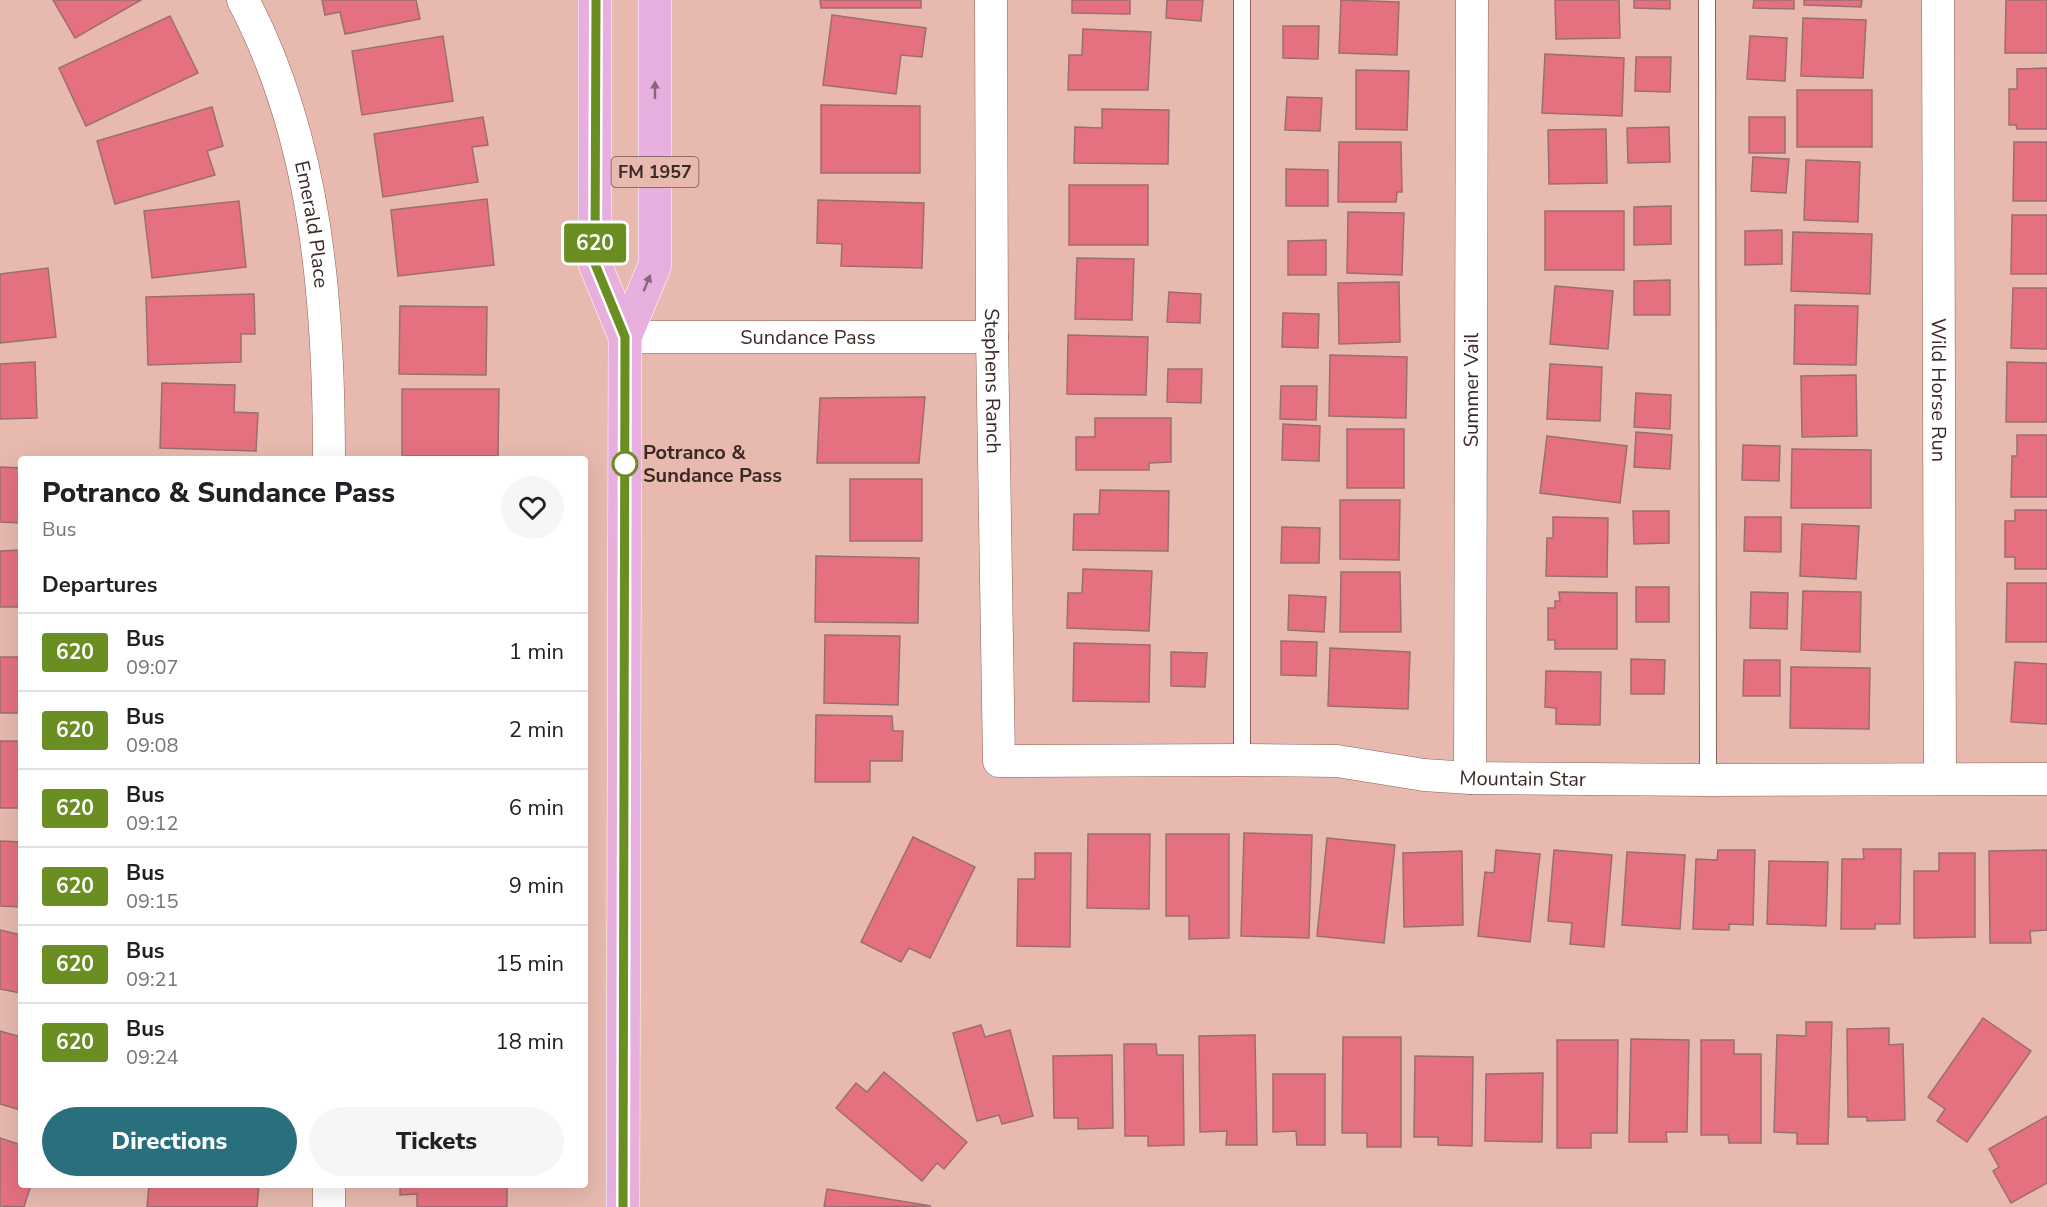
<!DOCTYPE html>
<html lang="en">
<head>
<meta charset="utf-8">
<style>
  :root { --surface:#fff; --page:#f6f6f6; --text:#202124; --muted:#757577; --line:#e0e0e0; --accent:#296f7d }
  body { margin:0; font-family:"Nunito Sans",sans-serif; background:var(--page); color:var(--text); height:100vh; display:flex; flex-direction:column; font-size:22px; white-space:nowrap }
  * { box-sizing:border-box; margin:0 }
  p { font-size:20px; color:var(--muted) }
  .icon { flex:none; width:33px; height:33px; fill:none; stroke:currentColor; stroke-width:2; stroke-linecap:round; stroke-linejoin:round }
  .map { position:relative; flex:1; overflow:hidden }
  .details { position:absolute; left:18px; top:456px; width:570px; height:732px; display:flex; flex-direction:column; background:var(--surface); border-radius:6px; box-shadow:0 6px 24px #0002 }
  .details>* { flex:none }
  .badge { padding:0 12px; border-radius:4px; font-size:21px; line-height:39px }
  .map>.badge { position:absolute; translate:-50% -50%; box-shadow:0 0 0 3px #fff }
  h2 { padding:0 24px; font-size:22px; line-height:54px }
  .round { display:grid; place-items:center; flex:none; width:63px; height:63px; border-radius:32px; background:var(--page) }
  .head { display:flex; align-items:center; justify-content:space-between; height:102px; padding:0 24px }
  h1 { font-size:28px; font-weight:800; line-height:45px }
  .action { display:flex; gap:12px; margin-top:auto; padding:12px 24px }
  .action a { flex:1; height:69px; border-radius:36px; background:var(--accent); color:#fff; font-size:24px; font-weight:800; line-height:69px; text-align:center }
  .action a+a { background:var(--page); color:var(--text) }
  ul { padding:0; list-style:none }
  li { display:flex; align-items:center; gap:18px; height:78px; padding:0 24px; border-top:2px solid var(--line) }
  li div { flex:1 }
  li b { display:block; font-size:22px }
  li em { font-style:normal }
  li .badge { min-width:66px; font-weight:700; text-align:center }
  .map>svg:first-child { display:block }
</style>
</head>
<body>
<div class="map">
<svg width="2047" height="1207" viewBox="0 0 2047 1207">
  <rect width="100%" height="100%" fill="#e8baaf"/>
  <g fill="#e57180" stroke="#9a6e71" stroke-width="1.5">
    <path d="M 53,0 L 141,0 L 75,38 Z"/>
    <path d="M 322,0 L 416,0 L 420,19 L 345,34 L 340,12 L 325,15 Z"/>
    <path d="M 820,0 L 921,0 L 921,8 L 821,8 Z"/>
    <path d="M 1072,0 L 1130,0 L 1130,14 L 1072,13 Z"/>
    <path d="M 1167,0 L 1203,0 L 1201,21 L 1166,18 Z"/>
    <path d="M 1341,0 L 1399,2 L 1397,55 L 1339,53 Z"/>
    <path d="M 1555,0 L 1619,0 L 1620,38 L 1556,39 Z"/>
    <path d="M 1634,0 L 1670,0 L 1670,9 L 1634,8 Z"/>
    <path d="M 1754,0 L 1794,0 L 1794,9 L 1753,8 Z"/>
    <path d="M 1804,0 L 1862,0 L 1861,7 L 1804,5 Z"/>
    <path d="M 2006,0 L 2047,0 L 2047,53 L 2005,53 Z"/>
    <path d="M 832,15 L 926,28 L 922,57 L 901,55 L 896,94 L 823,85 Z"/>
    <path d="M 170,16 L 198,73 L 86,126 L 59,68 Z"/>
    <path d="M 1803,18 L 1866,20 L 1863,78 L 1801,76 Z"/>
    <path d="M 1283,26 L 1319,26 L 1318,59 L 1283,58 Z"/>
    <path d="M 1083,29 L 1151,32 L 1148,90 L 1068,90 L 1069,55 L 1082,55 Z"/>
    <path d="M 443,36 L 453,101 L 362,115 L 352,51 Z"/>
    <path d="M 1750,36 L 1787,38 L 1785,81 L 1747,79 Z"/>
    <path d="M 1545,54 L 1624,58 L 1622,116 L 1542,113 Z"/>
    <path d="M 1636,57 L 1671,57 L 1670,92 L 1635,91 Z"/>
    <path d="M 2047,68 L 2047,129 L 2017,129 L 2016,125 L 2009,125 L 2009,89 L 2017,89 L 2017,69 Z"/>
    <path d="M 1356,70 L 1409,71 L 1407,130 L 1356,129 Z"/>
    <rect x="1797" y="90" width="75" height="57"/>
    <path d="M 1287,97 L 1322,98 L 1320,131 L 1285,130 Z"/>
    <path d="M 821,105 L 920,106 L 920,173 L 821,173 Z"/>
    <path d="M 212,107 L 223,146 L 207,151 L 215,175 L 115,204 L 97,141 Z"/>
    <path d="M 1102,109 L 1169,110 L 1168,164 L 1074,163 L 1075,127 L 1102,128 Z"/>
    <path d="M 483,117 L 488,145 L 472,147 L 478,182 L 383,197 L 374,134 Z"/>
    <rect x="1749" y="117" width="36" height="36"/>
    <path d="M 1669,127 L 1670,162 L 1628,163 L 1627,128 Z"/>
    <path d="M 1606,129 L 1607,183 L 1549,184 L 1548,130 Z"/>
    <path d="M 1339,142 L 1401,142 L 1402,192 L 1397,192 L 1396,202 L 1338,202 Z"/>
    <path d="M 2014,142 L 2047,142 L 2047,201 L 2013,201 Z"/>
    <path d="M 1753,157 L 1789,159 L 1786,193 L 1751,191 Z"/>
    <path d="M 1806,160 L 1860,162 L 1858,222 L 1804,220 Z"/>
    <path d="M 1286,169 L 1328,170 L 1328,206 L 1286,206 Z"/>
    <rect x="1069" y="185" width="79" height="60"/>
    <path d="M 487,199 L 494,265 L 398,276 L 391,210 Z"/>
    <path d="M 818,200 L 924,203 L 922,268 L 841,266 L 842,244 L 817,243 Z"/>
    <path d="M 239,201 L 246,267 L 152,278 L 144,211 Z"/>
    <path d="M 1671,206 L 1671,244 L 1634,245 L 1634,207 Z"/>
    <rect x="1545" y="211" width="79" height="59"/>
    <path d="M 1348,212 L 1404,213 L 1402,275 L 1347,273 Z"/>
    <path d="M 2012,215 L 2047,215 L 2047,274 L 2011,274 Z"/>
    <path d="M 1782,230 L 1782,264 L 1745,265 L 1745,231 Z"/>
    <path d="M 1793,232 L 1872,234 L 1870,294 L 1791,291 Z"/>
    <path d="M 1326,240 L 1326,275 L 1288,275 L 1288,241 Z"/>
    <path d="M 1077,258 L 1134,259 L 1132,320 L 1075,319 Z"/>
    <path d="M 48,268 L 56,337 L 0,343 L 0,274 Z"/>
    <path d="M 1670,280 L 1670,315 L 1634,315 L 1634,281 Z"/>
    <path d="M 1399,282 L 1400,342 L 1339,344 L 1338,283 Z"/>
    <path d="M 1555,286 L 1613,291 L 1608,349 L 1550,344 Z"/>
    <path d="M 2013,288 L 2047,288 L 2047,349 L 2011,348 Z"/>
    <path d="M 1169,292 L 1201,294 L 1200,323 L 1167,322 Z"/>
    <path d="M 254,294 L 255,334 L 241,334 L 241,362 L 148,365 L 146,297 Z"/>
    <path d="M 1795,305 L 1858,306 L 1856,365 L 1794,364 Z"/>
    <path d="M 400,306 L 487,307 L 486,375 L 399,374 Z"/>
    <path d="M 1283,313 L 1319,314 L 1318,348 L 1282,347 Z"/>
    <path d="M 1068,335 L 1148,337 L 1146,395 L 1067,394 Z"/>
    <path d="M 1330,355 L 1407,357 L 1406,418 L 1329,416 Z"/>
    <path d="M 35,362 L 37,418 L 0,419 L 0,364 Z"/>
    <path d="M 2007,362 L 2047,363 L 2047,422 L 2006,422 Z"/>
    <path d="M 1550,364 L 1602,367 L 1600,421 L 1547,419 Z"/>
    <path d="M 1168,369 L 1202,369 L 1201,403 L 1167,402 Z"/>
    <path d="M 1856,375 L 1857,436 L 1802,437 L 1801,376 Z"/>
    <path d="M 162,383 L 235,385 L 234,412 L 258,413 L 256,451 L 160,448 Z"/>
    <path d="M 1281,386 L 1317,386 L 1316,420 L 1280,419 Z"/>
    <path d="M 402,389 L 499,389 L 498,456 L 402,456 Z"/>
    <path d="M 1636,393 L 1671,395 L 1670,429 L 1634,427 Z"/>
    <path d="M 925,397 L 919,463 L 817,463 L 820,398 Z"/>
    <path d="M 1095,418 L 1171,418 L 1171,462 L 1149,463 L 1149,470 L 1076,470 L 1076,437 L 1095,437 Z"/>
    <path d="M 1283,424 L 1320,426 L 1319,461 L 1282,460 Z"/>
    <rect x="1347" y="429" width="57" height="59"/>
    <path d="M 1636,432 L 1672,435 L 1670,469 L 1634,467 Z"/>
    <path d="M 2017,435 L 2047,435 L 2047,497 L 2011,497 L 2012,456 L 2017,456 Z"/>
    <path d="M 1547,436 L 1627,446 L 1620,503 L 1540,493 Z"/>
    <path d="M 1743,445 L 1780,446 L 1779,481 L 1742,480 Z"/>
    <path d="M 1792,449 L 1871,450 L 1871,508 L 1791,508 Z"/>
    <path d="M 0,467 L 21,468 L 21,523 L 0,522 Z"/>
    <rect x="850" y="479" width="72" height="62"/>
    <path d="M 1100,490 L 1169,491 L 1168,551 L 1073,550 L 1074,514 L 1099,514 Z"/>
    <path d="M 1340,500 L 1400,500 L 1399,560 L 1340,559 Z"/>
    <path d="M 2015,510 L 2047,510 L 2047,569 L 2015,569 L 2015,557 L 2005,557 L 2005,521 L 2015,521 Z"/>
    <path d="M 1633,511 L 1669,511 L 1669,543 L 1634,544 Z"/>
    <path d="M 1553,517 L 1608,518 L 1607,577 L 1546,576 L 1547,538 L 1553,538 Z"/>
    <path d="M 1745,517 L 1781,517 L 1781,552 L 1744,551 Z"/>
    <path d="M 1802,524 L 1859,526 L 1856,579 L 1800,576 Z"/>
    <path d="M 1282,527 L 1320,528 L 1319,563 L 1281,563 Z"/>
    <path d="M 21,550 L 21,607 L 0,607 L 0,551 Z"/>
    <path d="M 816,556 L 919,558 L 918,623 L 815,622 Z"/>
    <path d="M 1083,569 L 1152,571 L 1149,631 L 1067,628 L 1068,593 L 1082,593 Z"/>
    <path d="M 1341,572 L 1400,572 L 1401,632 L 1340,632 Z"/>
    <path d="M 2007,583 L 2047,583 L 2047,642 L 2006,642 Z"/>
    <rect x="1636" y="587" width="33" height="35"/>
    <path d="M 1803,591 L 1861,592 L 1860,652 L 1801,650 Z"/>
    <path d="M 1559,592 L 1617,593 L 1617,649 L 1555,649 L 1555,640 L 1548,640 L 1548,608 L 1555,608 L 1555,601 L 1560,601 Z"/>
    <path d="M 1751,592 L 1788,593 L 1787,629 L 1750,628 Z"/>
    <path d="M 1289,595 L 1326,597 L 1324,632 L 1288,630 Z"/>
    <path d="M 825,635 L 900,636 L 898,705 L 824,703 Z"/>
    <path d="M 1281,641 L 1317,642 L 1316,676 L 1281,675 Z"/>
    <path d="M 1074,643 L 1150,645 L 1149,702 L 1073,701 Z"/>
    <path d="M 1330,648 L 1410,652 L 1408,709 L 1328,706 Z"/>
    <path d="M 1171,652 L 1207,653 L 1205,687 L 1171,686 Z"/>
    <rect x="0" y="657" width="21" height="56"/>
    <path d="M 1631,659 L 1665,660 L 1664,694 L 1631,694 Z"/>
    <path d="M 1744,660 L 1780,660 L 1780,696 L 1743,696 Z"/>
    <path d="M 2015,662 L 2047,664 L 2047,724 L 2011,722 Z"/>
    <path d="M 1791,667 L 1870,668 L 1869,729 L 1790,728 Z"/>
    <path d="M 1546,671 L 1601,672 L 1600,725 L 1556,724 L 1556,708 L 1545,707 Z"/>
    <path d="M 816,715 L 892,716 L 893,731 L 903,731 L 902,761 L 870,761 L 870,782 L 815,782 Z"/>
    <rect x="0" y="741" width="21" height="67"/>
    <path d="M 1244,833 L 1312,835 L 1309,938 L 1241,936 Z"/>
    <path d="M 1088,834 L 1150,834 L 1149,909 L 1087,908 Z"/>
    <path d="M 1166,834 L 1229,834 L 1229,938 L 1189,939 L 1189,916 L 1166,916 Z"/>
    <path d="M 913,837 L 975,867 L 930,958 L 909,948 L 901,962 L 861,942 Z"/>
    <path d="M 1327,838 L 1395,845 L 1384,943 L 1317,936 Z"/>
    <path d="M 0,841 L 21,842 L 21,907 L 0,906 Z"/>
    <path d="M 1863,849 L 1901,849 L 1900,924 L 1875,924 L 1875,929 L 1841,929 L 1842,859 L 1864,859 Z"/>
    <path d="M 1496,850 L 1540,854 L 1530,942 L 1478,936 L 1485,872 L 1494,873 Z"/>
    <path d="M 1554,850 L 1612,855 L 1604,947 L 1570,944 L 1572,923 L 1548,921 Z"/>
    <path d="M 1718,850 L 1755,850 L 1753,925 L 1729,924 L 1729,930 L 1693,929 L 1696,859 L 1717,860 Z"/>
    <path d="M 2047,850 L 2047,930 L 2030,931 L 2031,943 L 1990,943 L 1989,851 Z"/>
    <path d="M 1462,851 L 1463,925 L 1404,927 L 1403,853 Z"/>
    <path d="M 1627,852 L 1685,855 L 1680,929 L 1622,925 Z"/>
    <path d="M 1035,853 L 1071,853 L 1070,947 L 1017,946 L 1018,879 L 1035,879 Z"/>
    <path d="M 1939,853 L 1975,853 L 1975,937 L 1914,938 L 1914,871 L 1939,871 Z"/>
    <path d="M 1769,861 L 1828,862 L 1826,926 L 1767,924 Z"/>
    <path d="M 0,930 L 21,935 L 21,993 L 0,989 Z"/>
    <path d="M 1983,1018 L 2031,1051 L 1967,1142 L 1937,1121 L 1945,1109 L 1928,1097 Z"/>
    <path d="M 1806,1022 L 1832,1022 L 1828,1144 L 1797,1144 L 1797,1133 L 1774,1132 L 1777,1035 L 1806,1036 Z"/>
    <path d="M 981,1025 L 985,1037 L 1010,1030 L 1033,1116 L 1002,1124 L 999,1115 L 977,1121 L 953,1033 Z"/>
    <path d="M 1889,1028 L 1889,1045 L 1903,1044 L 1905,1120 L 1867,1121 L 1867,1117 L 1848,1117 L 1847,1029 Z"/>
    <path d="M 0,1031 L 21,1037 L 20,1110 L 0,1104 Z"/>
    <path d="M 1255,1035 L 1257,1145 L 1226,1145 L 1227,1131 L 1200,1132 L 1199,1036 Z"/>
    <path d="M 1343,1037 L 1401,1037 L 1401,1147 L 1367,1147 L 1367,1133 L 1342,1133 Z"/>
    <path d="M 1631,1039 L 1689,1040 L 1687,1132 L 1666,1132 L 1667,1142 L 1629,1142 Z"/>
    <path d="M 1557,1040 L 1618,1040 L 1617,1133 L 1591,1133 L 1591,1148 L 1557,1148 Z"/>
    <path d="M 1701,1040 L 1734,1040 L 1734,1054 L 1761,1054 L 1761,1143 L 1729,1143 L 1728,1135 L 1701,1135 Z"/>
    <path d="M 1124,1044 L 1156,1044 L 1157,1055 L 1183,1055 L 1184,1145 L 1148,1146 L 1148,1136 L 1125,1136 Z"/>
    <path d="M 1112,1055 L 1113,1128 L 1078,1129 L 1078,1118 L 1054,1118 L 1053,1056 Z"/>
    <path d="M 1415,1056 L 1473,1057 L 1472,1146 L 1438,1145 L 1438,1137 L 1414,1137 Z"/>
    <path d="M 884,1072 L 967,1142 L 944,1169 L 937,1163 L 922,1181 L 836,1108 L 856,1083 L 867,1092 Z"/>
    <path d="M 1543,1073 L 1542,1142 L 1485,1141 L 1486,1074 Z"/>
    <path d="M 1273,1074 L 1325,1074 L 1325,1145 L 1297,1145 L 1296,1131 L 1273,1132 Z"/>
    <path d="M 2047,1116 L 2047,1183 L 2011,1203 L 1993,1171 L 1999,1167 L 1989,1149 Z"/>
    <path d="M 0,1138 L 21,1145 L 21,1185 L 31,1185 L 24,1207 L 0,1206 Z"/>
    <path d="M 149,1185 L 259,1185 L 257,1207 L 147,1207 Z"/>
    <path d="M 400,1185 L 507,1185 L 507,1207 L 417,1207 L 417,1194 L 400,1195 Z"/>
    <path d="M 827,1189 L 931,1206 L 824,1207 Z"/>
  </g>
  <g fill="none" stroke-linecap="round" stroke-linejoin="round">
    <g stroke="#8a6157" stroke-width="18">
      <g id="service">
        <path d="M 1707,0 L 1708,780"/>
        <path d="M 1242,760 L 1242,0"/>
      </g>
    </g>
    <g stroke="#8a6157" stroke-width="33">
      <g id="minor">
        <path id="s1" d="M 243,0 C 317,141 329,303 329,459"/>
        <path id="s2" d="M 991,0 L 992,337 L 999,761 L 1242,760 L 1337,761 L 1424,775 L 1470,778 L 1708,780 L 2047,779"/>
        <path id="s3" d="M 1938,0 L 1940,779"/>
        <path id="s4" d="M 625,337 L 992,337"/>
        <path id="s5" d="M 1470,778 L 1472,0"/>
        <path d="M 329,1207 L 329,1185"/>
      </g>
    </g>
    <g stroke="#fff" stroke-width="34">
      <g id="primary">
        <path d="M 595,0 L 595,264 L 625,337"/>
        <path d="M 623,1207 L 625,337 L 655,265 L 655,0"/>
      </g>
    </g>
    <use href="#service" stroke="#fff" stroke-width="16"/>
    <use href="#minor" stroke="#fff" stroke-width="32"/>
    <use href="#primary" stroke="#e7afde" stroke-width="33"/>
  </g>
  <defs><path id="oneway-solid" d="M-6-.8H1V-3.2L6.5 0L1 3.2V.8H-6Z" transform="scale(1.5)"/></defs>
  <g fill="#886578">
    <use href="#oneway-solid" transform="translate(655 90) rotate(-90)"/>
    <use href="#oneway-solid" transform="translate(647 283) rotate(-68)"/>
  </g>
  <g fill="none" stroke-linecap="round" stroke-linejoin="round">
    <g stroke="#fff" stroke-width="14">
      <path id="line" d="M 596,0 L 595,264 L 625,337 L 623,1207"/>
    </g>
    <use href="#line" stroke="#6b8e23" stroke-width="9"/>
  </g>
  <circle fill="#fff" stroke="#6b8e23" stroke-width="3" cx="625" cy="464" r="12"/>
  <g text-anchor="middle" stroke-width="6" stroke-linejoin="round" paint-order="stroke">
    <rect fill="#e8baaf" stroke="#6f544e" stroke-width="1.5" x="611.5" y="157" width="87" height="30" rx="4.5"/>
    <g font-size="18" font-weight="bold" fill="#3b2925">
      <text x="655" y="178">FM 1957</text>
    </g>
    <g font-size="20" fill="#3b2925" stroke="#e8baaf">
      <text dy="7" stroke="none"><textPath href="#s1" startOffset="236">Emerald Place</textPath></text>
      <text dy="7" stroke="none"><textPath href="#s4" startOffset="183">Sundance Pass</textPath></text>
      <text dy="7" stroke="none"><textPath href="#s2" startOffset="381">Stephens Ranch</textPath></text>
      <text dy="7" stroke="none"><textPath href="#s5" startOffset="388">Summer Vail</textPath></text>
      <text dy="7" stroke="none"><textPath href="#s3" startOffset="390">Wild Horse Run</textPath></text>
      <text dy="7" stroke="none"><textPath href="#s2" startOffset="1286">Mountain Star</textPath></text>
    </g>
    <g font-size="20" font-weight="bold" fill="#3b2925" stroke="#e8baaf" text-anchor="start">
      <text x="643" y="459">Potranco &amp;<tspan x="643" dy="23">Sundance Pass</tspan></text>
    </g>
  </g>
</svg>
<b class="badge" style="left:595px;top:243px;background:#6b8e23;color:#fff">620</b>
<section class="details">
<div class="head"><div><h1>Potranco &amp; Sundance Pass</h1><p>Bus</p></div><a class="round"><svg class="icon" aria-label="heart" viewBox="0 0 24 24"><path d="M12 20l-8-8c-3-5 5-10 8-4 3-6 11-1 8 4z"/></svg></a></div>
<h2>Departures</h2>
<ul>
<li><span class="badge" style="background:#6b8e23;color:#fff">620</span><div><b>Bus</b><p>09:07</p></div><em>1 min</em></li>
<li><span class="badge" style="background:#6b8e23;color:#fff">620</span><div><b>Bus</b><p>09:08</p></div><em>2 min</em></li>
<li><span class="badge" style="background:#6b8e23;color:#fff">620</span><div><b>Bus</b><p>09:12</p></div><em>6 min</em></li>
<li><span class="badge" style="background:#6b8e23;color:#fff">620</span><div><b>Bus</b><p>09:15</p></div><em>9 min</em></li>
<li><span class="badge" style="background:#6b8e23;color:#fff">620</span><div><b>Bus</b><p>09:21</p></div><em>15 min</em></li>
<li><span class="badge" style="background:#6b8e23;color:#fff">620</span><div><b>Bus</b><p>09:24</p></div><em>18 min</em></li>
</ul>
<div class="action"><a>Directions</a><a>Tickets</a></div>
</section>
</div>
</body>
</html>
